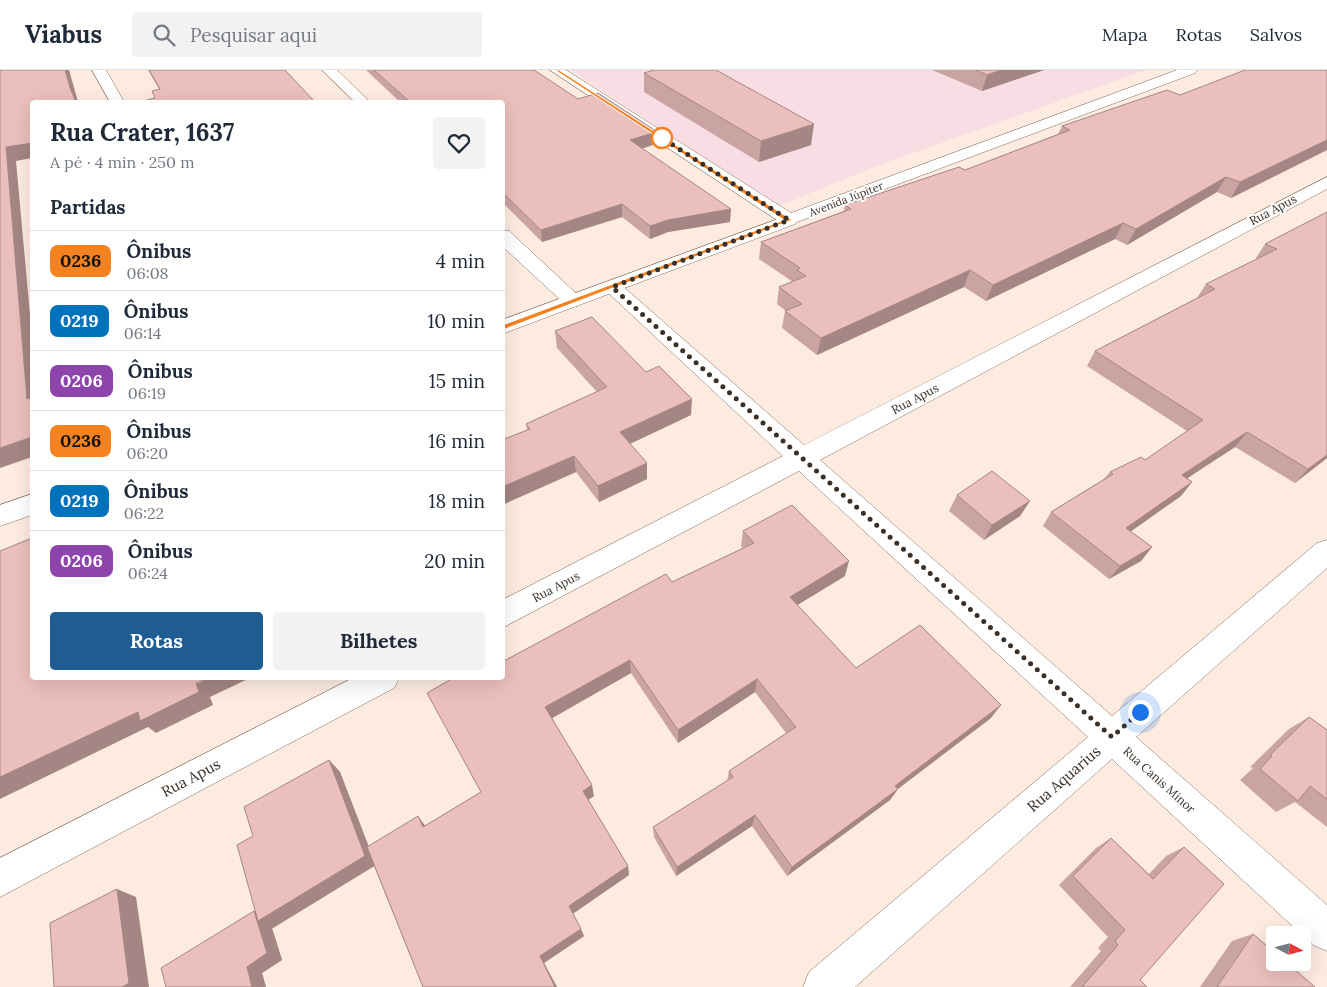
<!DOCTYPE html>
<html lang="pt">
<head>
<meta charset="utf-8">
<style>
  :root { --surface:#fff; --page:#f2f2f3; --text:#1f2937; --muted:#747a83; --line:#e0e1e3; --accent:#1e5c92 }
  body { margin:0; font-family:Lora,serif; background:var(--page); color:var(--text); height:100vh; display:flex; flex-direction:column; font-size:19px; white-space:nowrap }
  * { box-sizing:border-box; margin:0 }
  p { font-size:16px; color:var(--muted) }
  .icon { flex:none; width:28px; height:28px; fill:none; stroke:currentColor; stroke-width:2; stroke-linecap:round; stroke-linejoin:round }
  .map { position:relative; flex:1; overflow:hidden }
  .drawer { position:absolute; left:30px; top:30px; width:475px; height:580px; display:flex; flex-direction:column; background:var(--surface); border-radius:5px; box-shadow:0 5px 20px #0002 }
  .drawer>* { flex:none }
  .badge { padding:0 10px; border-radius:8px; font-size:18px; line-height:32px }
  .needle { width:32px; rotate:97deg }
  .fabs { position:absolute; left:1266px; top:856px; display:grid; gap:10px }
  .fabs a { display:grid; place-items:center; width:45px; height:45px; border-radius:5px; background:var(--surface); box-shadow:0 5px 20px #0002; font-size:25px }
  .you { position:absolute; width:25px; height:25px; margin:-12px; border:4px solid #fff; border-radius:50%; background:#1a73e8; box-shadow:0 0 0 8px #1a73e833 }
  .map>.badge { position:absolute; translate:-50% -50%; box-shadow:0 0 0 2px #fff }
  h2 { padding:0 20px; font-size:19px; line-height:45px }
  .round { display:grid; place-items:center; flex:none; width:52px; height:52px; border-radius:5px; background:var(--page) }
  .headline { display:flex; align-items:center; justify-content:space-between; height:85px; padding:0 20px }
  h1 { font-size:24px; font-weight:700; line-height:38px }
  .primary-button { display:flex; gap:10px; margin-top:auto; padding:10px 20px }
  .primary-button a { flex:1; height:58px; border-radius:5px; background:var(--accent); color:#fff; font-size:20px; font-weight:700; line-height:58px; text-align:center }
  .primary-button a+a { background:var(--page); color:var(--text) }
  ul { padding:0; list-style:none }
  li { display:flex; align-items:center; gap:15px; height:60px; padding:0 20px; border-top:1px solid var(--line) }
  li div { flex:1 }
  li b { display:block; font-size:19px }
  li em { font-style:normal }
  li .badge { min-width:55px; font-weight:700; text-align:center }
  header { display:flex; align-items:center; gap:30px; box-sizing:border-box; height:70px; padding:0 25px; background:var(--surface); border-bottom:1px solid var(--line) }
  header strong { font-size:24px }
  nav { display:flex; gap:28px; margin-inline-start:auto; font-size:18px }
  .search { width:350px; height:45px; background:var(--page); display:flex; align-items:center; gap:12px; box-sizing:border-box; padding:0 18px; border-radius:5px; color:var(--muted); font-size:19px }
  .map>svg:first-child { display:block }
</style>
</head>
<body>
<header>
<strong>Viabus</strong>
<div class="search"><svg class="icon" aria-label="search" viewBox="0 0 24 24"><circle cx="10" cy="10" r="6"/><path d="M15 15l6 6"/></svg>Pesquisar aqui</div>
<nav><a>Mapa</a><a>Rotas</a><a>Salvos</a></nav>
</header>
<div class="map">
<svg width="1327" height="917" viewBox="0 0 1327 917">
  <rect width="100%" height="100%" fill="#fdebe0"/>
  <path fill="#f8dde4" d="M 570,0 L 1146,0 L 882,94 L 779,136 Z"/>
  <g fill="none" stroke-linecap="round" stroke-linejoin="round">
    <g stroke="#816858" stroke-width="1">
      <g id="minor">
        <path d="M 92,0 L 106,0 L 124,32 L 110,32 Z"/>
        <path d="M 322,0 L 337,0 L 370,32 L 355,32 Z"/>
        <path d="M 550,0 L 566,0 L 791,143 L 1177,0 L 1197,0 L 1195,3 L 789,155 L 783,154 Z"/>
        <path d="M 1327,107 L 1327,119 L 820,390 L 1112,646 L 1317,473 L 1327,470 L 1327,498 L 1136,667 L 1327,835 L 1327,881 L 1313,875 L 1112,689 L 855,917 L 803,917 L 809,902 L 1088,667 L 799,401 L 502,558 L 502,530 L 783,386 L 602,217 L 605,213 L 612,211 L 619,213 L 804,375 Z"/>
        <path d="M 502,160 L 509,161 L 580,227 L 583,231 L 580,235 L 573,237 L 566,235 L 502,176 Z"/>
        <path d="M 353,608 L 399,608 L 394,618 L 0,827 L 0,788 Z"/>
      </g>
    </g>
    <g stroke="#816858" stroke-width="1">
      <g id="major">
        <path d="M 789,145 L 795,146 L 798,150 L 795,154 L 502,264 L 502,250 Z"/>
        <path d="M 32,424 L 32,445 L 0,456 L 0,435 Z"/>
      </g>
    </g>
    <use href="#minor" fill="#fff" fill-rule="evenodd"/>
    <use href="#major" fill="#fff" fill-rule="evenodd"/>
  </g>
  <g fill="#caa4a2">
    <path d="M 148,0 L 285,0 L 155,28 L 159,19 Z"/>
    <path d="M 366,0 L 534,0 L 578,29 L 656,74 L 642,78 L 730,152 L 668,162 L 650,169 L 622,147 L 542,172 L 502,132 L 502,32 L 400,32 Z"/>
    <path d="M 932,0 L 1044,0 L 982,21 Z"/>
    <path d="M 1327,0 L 1327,80 L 1231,128 L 1217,122 L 1127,175 L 1115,169 L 986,231 L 964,217 L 817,285 L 782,258 L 785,241 L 786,241 L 777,234 L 779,217 L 793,212 L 759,189 L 761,172 L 844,141 L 845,135 L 965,100 L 1058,64 L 1062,56 L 1180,25 Z"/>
    <path d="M 644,3 L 811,75 L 759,92 L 644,22 Z"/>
    <path d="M 1327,142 L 1327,388 L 1295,413 L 1235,377 L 1187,408 L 1192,412 L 1181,426 L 1130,461 L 1152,477 L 1141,491 L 1109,509 L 1043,456 L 1051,442 L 1104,409 L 1110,402 L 1145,390 L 1187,361 L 1087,296 L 1095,281 L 1197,228 L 1206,214 L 1257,189 L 1256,188 L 1265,174 Z"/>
    <path d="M 555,261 L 646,302 L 691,345 L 630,374 L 647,409 L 599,432 L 576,402 L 502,435 L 502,370 L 527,360 L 526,354 L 597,322 L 557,278 Z"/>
    <path d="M 957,425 L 1030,431 L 1020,446 L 984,470 L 949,441 Z"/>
    <path d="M 743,461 L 845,506 L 797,535 L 856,598 L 991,648 L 898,719 L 890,730 L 787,806 L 752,756 L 676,806 L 654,767 L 653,757 L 727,711 L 729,701 L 786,663 L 755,622 L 678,673 L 631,603 L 552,648 L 594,726 L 588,730 L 628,796 L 629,805 L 573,844 L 584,866 L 544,893 L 557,917 L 423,917 L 374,796 L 273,858 L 272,858 L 282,890 L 262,903 L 266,917 L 166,917 L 254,841 L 255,841 L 253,766 L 329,690 L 340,702 L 368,776 L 425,756 L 481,722 L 502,608 L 672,512 L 743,478 L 741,476 Z"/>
    <path d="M 1309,647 L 1327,660 L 1327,757 L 1295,732 L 1276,742 L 1240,710 L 1253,698 L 1250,697 L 1289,659 Z"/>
    <path d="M 1111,768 L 1149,804 L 1166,786 L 1184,777 L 1140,910 L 1147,917 L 1070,917 L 1101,881 L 1098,878 L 1108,867 L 1059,815 L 1096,778 Z"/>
    <path d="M 1253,864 L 1315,917 L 1200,917 L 1232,871 Z"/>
  </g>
  <g fill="#a48684">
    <path d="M 65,0 L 69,0 L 78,32 L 76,32 L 70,18 Z"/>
    <path d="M 1001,0 L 1044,0 L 982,21 L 987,5 Z"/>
    <path d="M 814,54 L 811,75 L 759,92 L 761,71 Z"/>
    <path d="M 656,62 L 656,74 L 631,82 L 630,70 Z"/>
    <path d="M 1327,70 L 1327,80 L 1231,128 L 1240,112 Z"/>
    <path d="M 32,73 L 32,88 L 16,91 L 32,267 L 32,335 L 27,329 L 6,77 Z"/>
    <path d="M 1226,107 L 1217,122 L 1127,175 L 1136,159 Z"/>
    <path d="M 622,134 L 622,147 L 542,172 L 541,160 Z"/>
    <path d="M 731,139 L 730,152 L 668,162 L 650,169 L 650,156 L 668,150 Z"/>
    <path d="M 1123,153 L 1115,169 L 986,231 L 993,215 Z"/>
    <path d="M 970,200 L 964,217 L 817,285 L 821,268 Z"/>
    <path d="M 692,329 L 691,345 L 621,378 L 620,362 Z"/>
    <path d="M 1247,362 L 1235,377 L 1171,419 L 1182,405 Z"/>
    <path d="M 32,367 L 32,387 L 0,398 L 0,378 Z"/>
    <path d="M 1327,385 L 1327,388 L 1295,413 L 1308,399 Z"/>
    <path d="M 574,386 L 576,402 L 502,435 L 502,417 Z"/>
    <path d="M 647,393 L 647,409 L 599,432 L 598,416 Z"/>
    <path d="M 1192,412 L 1181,426 L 1116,472 L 1126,458 Z"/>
    <path d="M 1030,431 L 1020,446 L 984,470 L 992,455 Z"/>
    <path d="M 1152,477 L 1141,491 L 1109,509 L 1120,496 Z"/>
    <path d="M 849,491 L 845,506 L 786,542 L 790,527 Z"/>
    <path d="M 630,590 L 631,603 L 549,650 L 545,637 Z"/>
    <path d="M 209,608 L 250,608 L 210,627 L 213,635 L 156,663 L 148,657 L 0,729 L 0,707 Z"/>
    <path d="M 757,609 L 755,622 L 678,673 L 678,660 Z"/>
    <path d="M 1001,635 L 991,648 L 895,721 L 898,719 L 890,730 L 787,806 L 792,797 L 895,716 Z"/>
    <path d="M 329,690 L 340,702 L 376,795 L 273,858 L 272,858 L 282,890 L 262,903 L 266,917 L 252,917 L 247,897 L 254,841 L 265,846 Z"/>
    <path d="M 592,715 L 594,726 L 585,732 L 583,721 Z"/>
    <path d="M 755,745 L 752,756 L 676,806 L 677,797 Z"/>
    <path d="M 418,746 L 426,757 L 423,757 Z"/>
    <path d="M 628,796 L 629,805 L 572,844 L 569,836 Z"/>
    <path d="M 117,819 L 136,827 L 149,917 L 122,917 Z"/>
    <path d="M 581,859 L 584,866 L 544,893 L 557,917 L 555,917 L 540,886 Z"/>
  </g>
  <g fill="#ebbfbc" stroke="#a48684">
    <path d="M 0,0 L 65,0 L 70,18 L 76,32 L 32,32 L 32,73 L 6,77 L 27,329 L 32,327 L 32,367 L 0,378 Z"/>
    <path d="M 149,0 L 285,0 L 315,32 L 149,32 L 147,30 L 155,28 L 152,21 L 160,19 Z"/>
    <path d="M 374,0 L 534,0 L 578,29 L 598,23 L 653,59 L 656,62 L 630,70 L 731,139 L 668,150 L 650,156 L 622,134 L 541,160 L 502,122 L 502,32 L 410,32 Z"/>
    <path d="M 654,0 L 716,0 L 814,54 L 761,71 L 644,3 Z"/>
    <path d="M 976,0 L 1001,0 L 987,5 Z"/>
    <path d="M 1245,0 L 1327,0 L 1327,70 L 1240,112 L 1226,107 L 1136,159 L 1123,153 L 993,215 L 970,200 L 821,268 L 785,241 L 802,234 L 779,217 L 806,206 L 797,200 L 800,198 L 761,172 L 851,139 L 845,135 L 959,97 L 965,100 L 1070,60 L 1062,56 L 1167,20 L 1180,25 Z"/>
    <path d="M 1327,142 L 1327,385 L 1308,399 L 1247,362 L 1182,405 L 1192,412 L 1126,458 L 1152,477 L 1120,496 L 1051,442 L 1113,404 L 1110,402 L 1141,387 L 1145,390 L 1203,350 L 1095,281 L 1215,219 L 1206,214 L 1277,179 L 1265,174 Z"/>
    <path d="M 592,247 L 646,302 L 659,296 L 692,329 L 620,362 L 647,393 L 598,416 L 574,386 L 502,417 L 502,370 L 530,359 L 526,354 L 607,317 L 555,261 Z"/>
    <path d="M 992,401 L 1030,431 L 992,455 L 957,425 Z"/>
    <path d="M 792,435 L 849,491 L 790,527 L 856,598 L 920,555 L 1001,635 L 895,716 L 898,719 L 792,797 L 755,745 L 677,797 L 653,757 L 733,707 L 729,701 L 796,657 L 757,609 L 678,660 L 630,590 L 545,637 L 592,715 L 583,721 L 628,796 L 569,836 L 581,859 L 540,886 L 555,917 L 423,917 L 367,777 L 418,746 L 423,757 L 481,722 L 427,623 L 453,608 L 502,608 L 502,592 L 666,504 L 672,512 L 754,473 L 743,461 Z"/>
    <path d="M 32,468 L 32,608 L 209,608 L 196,613 L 199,622 L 140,651 L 138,642 L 0,707 L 0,481 Z"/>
    <path d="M 1309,647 L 1327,660 L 1327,729 L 1310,716 L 1298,731 L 1260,699 L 1272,686 L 1270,685 Z"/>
    <path d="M 329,690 L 365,786 L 258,851 L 237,775 L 253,766 L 244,737 Z"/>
    <path d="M 1111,768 L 1153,809 L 1184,777 L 1224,814 L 1140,910 L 1147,917 L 1082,917 L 1118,875 L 1115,871 L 1125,860 L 1073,806 Z"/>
    <path d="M 117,819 L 129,913 L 122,917 L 54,917 L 50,853 Z"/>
    <path d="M 254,841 L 267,883 L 247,897 L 252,917 L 166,917 L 161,898 Z"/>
    <path d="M 1253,864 L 1275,883 L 1275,892 L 1286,892 L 1315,917 L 1217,917 Z"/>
  </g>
  <path fill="#f58220" stroke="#fff" d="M 555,0 L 559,0 L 792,150 L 505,259 L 500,259 L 500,256 L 784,150 Z"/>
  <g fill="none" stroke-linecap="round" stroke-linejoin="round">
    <path stroke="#3a3028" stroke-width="5" stroke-dasharray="0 9" d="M 662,68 L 656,64 L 789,150 L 612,217 L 1112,667 L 1140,642"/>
  </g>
  <circle fill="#fff" stroke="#f58220" stroke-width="2.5" cx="662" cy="68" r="10"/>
  <g text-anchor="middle" stroke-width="4" stroke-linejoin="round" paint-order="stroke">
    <g font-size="11" fill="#3a3028" stroke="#fcfcfc">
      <text transform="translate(846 129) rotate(-21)" y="4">Avenida Júpiter</text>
    </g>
    <g font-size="12" fill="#3a3028" stroke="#fcfcfc">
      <text transform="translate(1273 140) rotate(-28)" y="4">Rua Apus</text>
      <text transform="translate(915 329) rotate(-28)" y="4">Rua Apus</text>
      <text transform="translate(556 517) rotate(-28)" y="4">Rua Apus</text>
      <text transform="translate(1159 710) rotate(42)" y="4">Rua Canis Minor</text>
    </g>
    <g font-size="15" fill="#3a3028" stroke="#fcfcfc">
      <text transform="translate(191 708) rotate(-28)" y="5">Rua Apus</text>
      <text transform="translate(1064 709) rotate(-41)" y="5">Rua Aquarius</text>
    </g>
  </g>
</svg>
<div class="fabs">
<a><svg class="needle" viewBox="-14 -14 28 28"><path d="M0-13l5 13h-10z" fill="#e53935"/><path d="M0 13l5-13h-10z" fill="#747a83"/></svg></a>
</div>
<div class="you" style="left:1140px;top:642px"></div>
<section class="drawer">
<div class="headline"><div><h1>Rua Crater, 1637</h1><p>A pé · 4 min · 250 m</p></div><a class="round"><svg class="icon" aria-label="heart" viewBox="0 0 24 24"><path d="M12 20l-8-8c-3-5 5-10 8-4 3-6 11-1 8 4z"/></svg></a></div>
<h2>Partidas</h2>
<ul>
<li><span class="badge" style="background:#f58220;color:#111">0236</span><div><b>Ônibus</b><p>06:08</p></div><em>4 min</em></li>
<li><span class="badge" style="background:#0072bc;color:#fff">0219</span><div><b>Ônibus</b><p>06:14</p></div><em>10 min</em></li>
<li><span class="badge" style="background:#8e44ad;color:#fff">0206</span><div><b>Ônibus</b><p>06:19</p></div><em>15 min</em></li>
<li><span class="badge" style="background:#f58220;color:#111">0236</span><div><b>Ônibus</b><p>06:20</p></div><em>16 min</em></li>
<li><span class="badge" style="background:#0072bc;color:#fff">0219</span><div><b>Ônibus</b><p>06:22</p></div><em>18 min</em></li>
<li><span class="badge" style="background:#8e44ad;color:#fff">0206</span><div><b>Ônibus</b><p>06:24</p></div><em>20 min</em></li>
</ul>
<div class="primary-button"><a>Rotas</a><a>Bilhetes</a></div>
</section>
</div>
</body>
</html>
